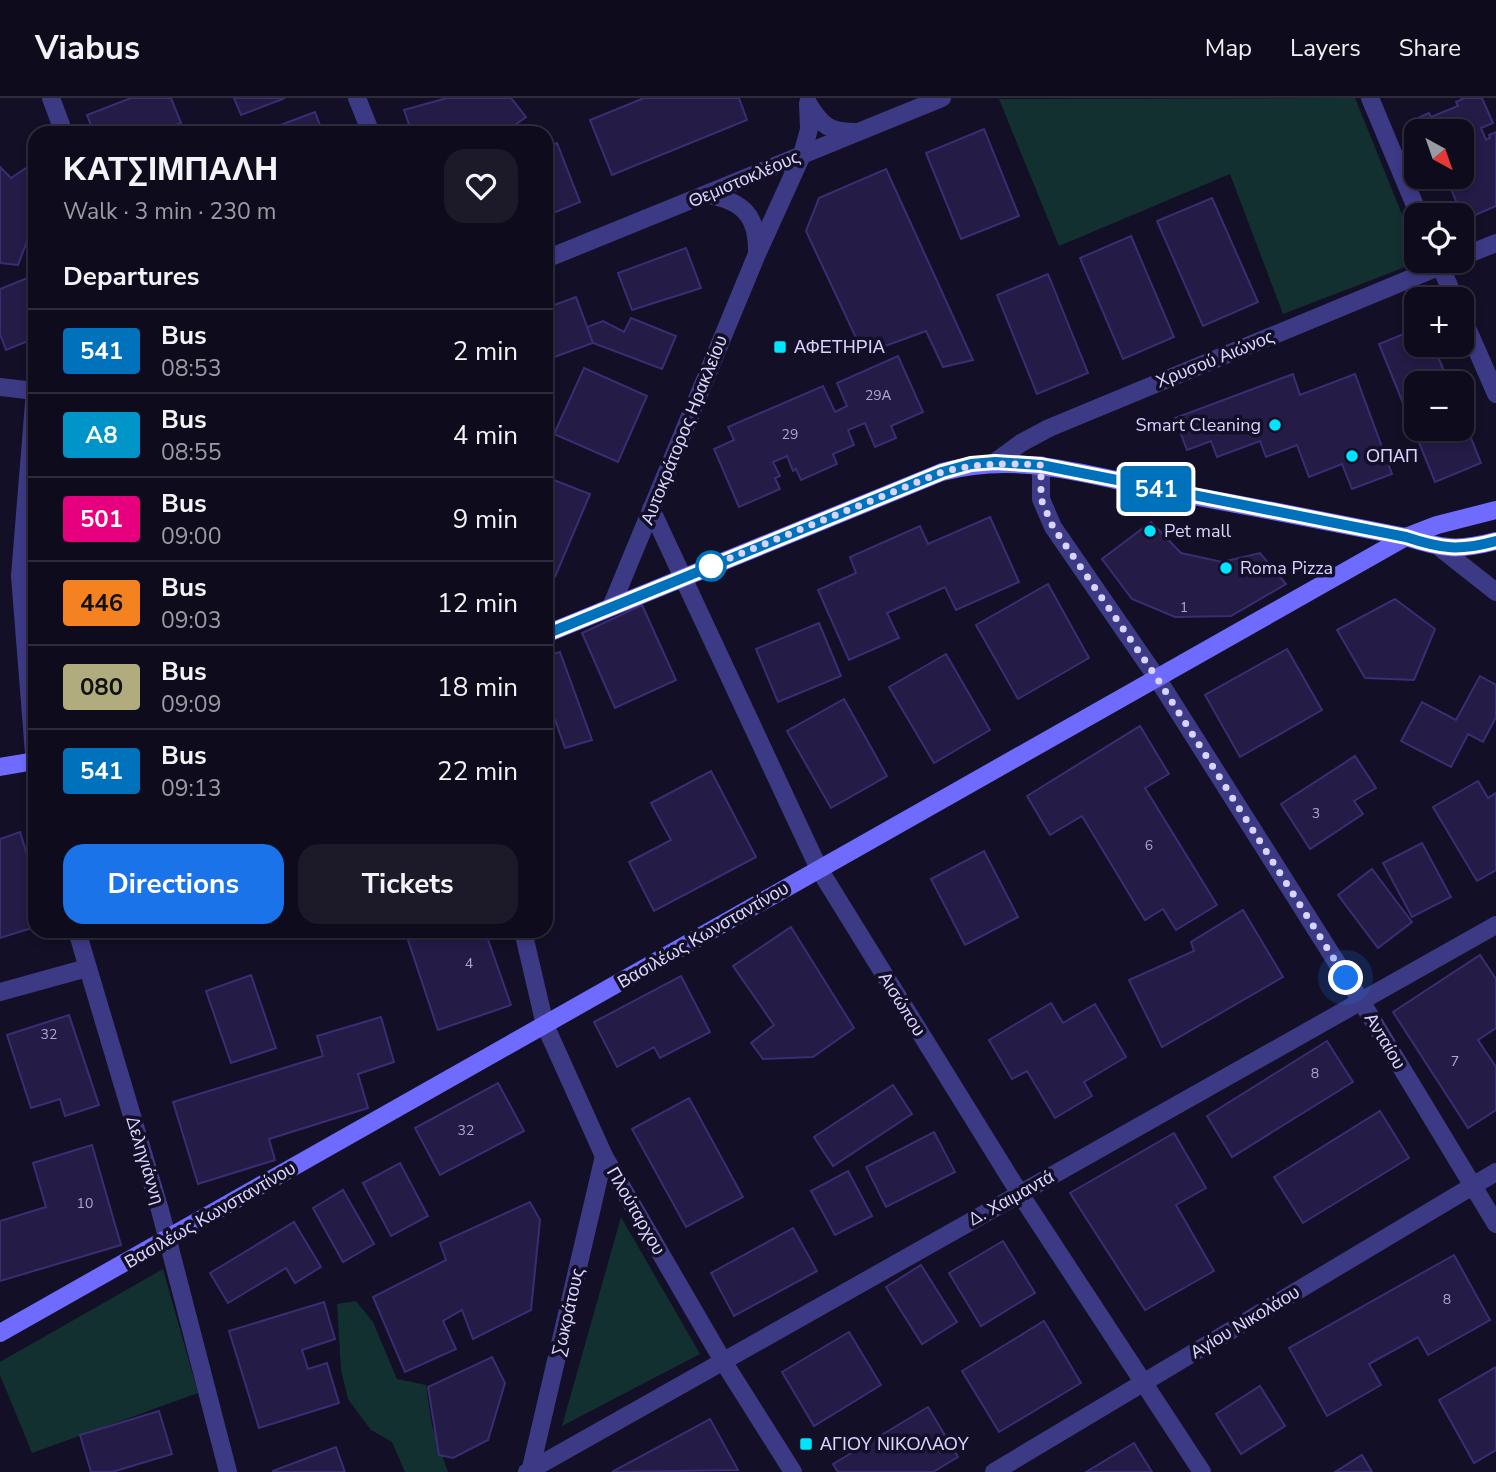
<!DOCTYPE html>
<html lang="en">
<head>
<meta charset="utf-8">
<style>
  :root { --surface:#0e0b1c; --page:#1c1929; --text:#f1f3f6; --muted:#9b9ba3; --line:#2e2b3b; --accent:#1a73e8 }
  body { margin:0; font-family:"Nunito Sans",sans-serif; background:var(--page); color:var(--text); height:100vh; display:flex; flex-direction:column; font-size:26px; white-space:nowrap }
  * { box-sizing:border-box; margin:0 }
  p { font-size:23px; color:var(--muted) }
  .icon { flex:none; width:38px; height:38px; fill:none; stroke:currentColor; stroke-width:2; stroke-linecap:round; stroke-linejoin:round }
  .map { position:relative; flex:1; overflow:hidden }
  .details { position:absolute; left:28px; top:28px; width:525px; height:812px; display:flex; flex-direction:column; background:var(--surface); border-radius:21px; box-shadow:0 4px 10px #0003,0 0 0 2px var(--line) }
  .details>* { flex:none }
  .badge { padding:0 14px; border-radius:5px; font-size:24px; line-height:46px }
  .needle { width:46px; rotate:140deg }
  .tools { position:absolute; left:1404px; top:21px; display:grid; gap:14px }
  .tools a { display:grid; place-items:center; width:70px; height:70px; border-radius:14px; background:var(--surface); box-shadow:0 4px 10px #0003,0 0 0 2px var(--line); font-size:35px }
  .you { position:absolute; width:35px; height:35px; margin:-18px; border:5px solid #fff; border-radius:50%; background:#1a73e8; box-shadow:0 0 0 10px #1a73e833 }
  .map>.badge { position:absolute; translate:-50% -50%; box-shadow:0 0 0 4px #fff }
  h2 { padding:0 35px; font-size:26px; line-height:63px }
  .round { display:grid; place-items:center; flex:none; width:74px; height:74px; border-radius:21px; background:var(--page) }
  .overview { display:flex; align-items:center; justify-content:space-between; height:119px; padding:0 35px }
  h1 { font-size:33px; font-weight:700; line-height:52px }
  .cta { display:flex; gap:14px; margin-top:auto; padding:14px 35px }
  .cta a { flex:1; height:80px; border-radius:21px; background:var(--accent); color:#fff; font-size:28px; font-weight:700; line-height:80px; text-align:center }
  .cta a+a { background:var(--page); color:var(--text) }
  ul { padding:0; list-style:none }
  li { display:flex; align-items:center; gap:21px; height:84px; padding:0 35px; border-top:2px solid var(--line) }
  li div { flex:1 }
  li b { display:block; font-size:26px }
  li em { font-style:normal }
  li .badge { min-width:77px; font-weight:700; text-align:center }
  header { display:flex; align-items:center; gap:42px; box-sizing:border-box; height:98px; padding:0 35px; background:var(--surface); border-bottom:2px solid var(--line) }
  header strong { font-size:33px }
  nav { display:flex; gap:38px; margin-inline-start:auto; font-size:24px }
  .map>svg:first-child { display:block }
</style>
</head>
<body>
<header>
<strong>Viabus</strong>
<nav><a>Map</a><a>Layers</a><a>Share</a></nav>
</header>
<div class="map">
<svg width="1496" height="1374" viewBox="0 0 1496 1374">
  <rect width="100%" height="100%" fill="#130f26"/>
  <g fill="#12302f">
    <path d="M 1355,0 L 1416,151 L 1416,163 L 1421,163 L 1283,216 L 1230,76 L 1059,148 L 999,1 Z"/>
    <path d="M 621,1119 L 700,1256 L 562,1328 Z"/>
    <path d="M 163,1171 L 198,1295 L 32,1355 L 0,1277 L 0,1264 Z"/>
    <path d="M 356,1203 L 373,1224 L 397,1281 L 426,1287 L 432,1328 L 448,1374 L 405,1374 L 392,1344 L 371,1332 L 348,1301 L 341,1272 L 337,1206 Z"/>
  </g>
  <g fill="#241b47" stroke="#3b2d73" stroke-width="2">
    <path d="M 131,0 L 171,0 L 181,25 L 155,35 L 94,35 L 87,17 Z"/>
    <path d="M 234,0 L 285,0 L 241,17 Z"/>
    <path d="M 447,0 L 511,0 L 526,19 L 504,35 L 412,35 L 404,12 Z"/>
    <path d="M 644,0 L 739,0 L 747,22 L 612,77 L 590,22 Z"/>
    <path d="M 1464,0 L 1482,0 L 1493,25 L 1481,30 L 1486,42 L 1490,40 L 1489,37 L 1496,34 L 1496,108 L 1464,122 L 1446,79 L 1461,79 L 1461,33 L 1426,33 L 1420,19 L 1429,15 L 1431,19 L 1458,8 L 1456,4 Z"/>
    <path d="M 315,14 L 323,35 L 259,35 Z"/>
    <path d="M 984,31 L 1019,118 L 961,141 L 926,55 Z"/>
    <path d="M 557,45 L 580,104 L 546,118 L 546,50 Z"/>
    <path d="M 35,64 L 35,135 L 29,138 L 18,167 L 0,165 L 0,69 L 11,80 Z"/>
    <path d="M 886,71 L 973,262 L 943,269 L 926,233 L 877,251 L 858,244 L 806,133 L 819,100 Z"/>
    <path d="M 1212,100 L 1258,204 L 1203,228 L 1157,123 Z"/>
    <path d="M 1131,138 L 1174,239 L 1123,261 L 1080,160 Z"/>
    <path d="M 686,150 L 701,190 L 632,212 L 618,175 Z"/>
    <path d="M 1048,176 L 1088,275 L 1037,296 L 997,197 Z"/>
    <path d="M 35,177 L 35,240 L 6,252 L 0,236 L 0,191 Z"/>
    <path d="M 576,199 L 593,245 L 546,262 L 546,210 Z"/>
    <path d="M 631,220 L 676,238 L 662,271 L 593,245 L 587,229 L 603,223 L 624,234 Z"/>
    <path d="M 1416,231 L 1416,247 L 1433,247 L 1449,285 L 1416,285 L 1416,331 L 1461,331 L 1461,315 L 1481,365 L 1435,384 L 1379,246 Z"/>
    <path d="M 898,258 L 923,314 L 891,328 L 896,340 L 875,349 L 865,325 L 848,332 L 854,347 L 833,356 L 837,366 L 801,382 L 796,371 L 793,373 L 787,358 L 773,364 L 780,378 L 775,380 L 780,391 L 739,409 L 714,351 L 734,342 L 728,329 L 823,288 L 835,314 L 847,308 L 837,285 Z"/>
    <path d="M 584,270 L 647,298 L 618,364 L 554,336 Z"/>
    <path d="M 1293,276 L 1300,297 L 1355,276 L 1392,376 L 1352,391 L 1342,366 L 1309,379 L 1297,347 L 1266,359 L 1260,343 L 1217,359 L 1211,343 L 1187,352 L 1175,320 Z"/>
    <path d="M 546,379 L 590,396 L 555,479 L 546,483 Z"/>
    <path d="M 990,419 L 1019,484 L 956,512 L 945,489 L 887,515 L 899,540 L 849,562 L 818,492 L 856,475 L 850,459 L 920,428 L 928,446 Z"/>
    <path d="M 1151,424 L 1181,455 L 1222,464 L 1260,455 L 1286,486 L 1231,518 L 1175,519 L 1132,501 L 1102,461 Z"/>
    <path d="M 1048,486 L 1089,560 L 1018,601 L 976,527 Z"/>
    <path d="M 1395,501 L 1435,531 L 1414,582 L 1365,580 L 1337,532 Z"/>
    <path d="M 642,507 L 676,582 L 615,610 L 582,535 Z"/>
    <path d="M 819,525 L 841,578 L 778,604 L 756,551 Z"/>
    <path d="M 1287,551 L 1322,612 L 1240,659 L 1205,597 Z"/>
    <path d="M 560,554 L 592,642 L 565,650 L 546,596 L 546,558 Z"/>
    <path d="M 946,556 L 990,632 L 934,665 L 889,589 Z"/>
    <path d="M 1480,578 L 1496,587 L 1496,619 L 1483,644 L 1468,636 L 1451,669 L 1401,643 L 1422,604 L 1456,622 Z"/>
    <path d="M 844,601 L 887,678 L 831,710 L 787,633 Z"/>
    <path d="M 1140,628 L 1169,676 L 1145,690 L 1217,807 L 1176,832 L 1163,811 L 1145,822 L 1082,718 L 1050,737 L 1027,698 Z"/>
    <path d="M 1355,658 L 1376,690 L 1354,703 L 1363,716 L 1310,751 L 1281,706 Z"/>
    <path d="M 711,673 L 756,759 L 654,813 L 629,764 L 671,742 L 651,705 Z"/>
    <path d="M 1478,683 L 1488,700 L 1496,695 L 1496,772 L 1477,783 L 1433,709 Z"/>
    <path d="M 20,734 L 35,782 L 35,829 L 0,840 L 0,741 Z"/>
    <path d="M 1422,745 L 1451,799 L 1412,819 L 1383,765 Z"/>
    <path d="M 984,753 L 1018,819 L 965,847 L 931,781 Z"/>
    <path d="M 1372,771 L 1412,824 L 1378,850 L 1338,797 Z"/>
    <path d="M 1243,812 L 1283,879 L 1162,949 L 1129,882 L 1194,853 L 1191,844 Z"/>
    <path d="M 791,829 L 854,930 L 813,959 L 763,961 L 751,945 L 774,927 L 733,868 Z"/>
    <path d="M 405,833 L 485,833 L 511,907 L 438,932 Z"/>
    <path d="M 1480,857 L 1496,881 L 1496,930 L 1478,942 L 1496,969 L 1496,1012 L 1468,1030 L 1393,914 Z"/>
    <path d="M 251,877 L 276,950 L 231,965 L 206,893 Z"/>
    <path d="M 681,878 L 710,934 L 660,960 L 654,949 L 617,969 L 594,924 Z"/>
    <path d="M 1051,905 L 1063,925 L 1095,906 L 1126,959 L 1084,984 L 1092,998 L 1055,1020 L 1027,973 L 1012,981 L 989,942 Z"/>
    <path d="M 69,917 L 99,1007 L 65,1018 L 60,1001 L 31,1010 L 7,937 Z"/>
    <path d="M 381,919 L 394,964 L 358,976 L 368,1010 L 269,1041 L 275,1062 L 198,1086 L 173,1004 L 323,958 L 317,938 Z"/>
    <path d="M 1327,943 L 1353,984 L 1232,1059 L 1207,1018 Z"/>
    <path d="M 498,985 L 524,1033 L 440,1077 L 415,1030 Z"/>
    <path d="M 893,987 L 912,1016 L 833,1068 L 814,1039 Z"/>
    <path d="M 689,1000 L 743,1099 L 686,1129 L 632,1031 Z"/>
    <path d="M 1380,1013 L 1409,1060 L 1303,1125 L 1274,1079 Z"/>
    <path d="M 934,1034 L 955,1074 L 886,1109 L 866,1069 Z"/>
    <path d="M 1174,1035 L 1206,1090 L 1176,1107 L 1214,1173 L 1145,1212 L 1070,1095 Z"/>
    <path d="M 92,1047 L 121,1147 L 0,1183 L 0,1123 L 46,1109 L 33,1065 Z"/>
    <path d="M 400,1065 L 428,1118 L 391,1138 L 363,1085 Z"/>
    <path d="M 848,1073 L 872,1118 L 835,1137 L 811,1093 Z"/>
    <path d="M 343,1092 L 374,1146 L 343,1164 L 313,1110 Z"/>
    <path d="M 530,1104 L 540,1122 L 531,1212 L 473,1241 L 462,1212 L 443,1223 L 456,1251 L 405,1274 L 373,1199 L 446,1162 L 440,1145 Z"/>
    <path d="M 294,1124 L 321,1169 L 295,1185 L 286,1170 L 228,1205 L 210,1175 Z"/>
    <path d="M 793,1130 L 817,1173 L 734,1218 L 711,1175 Z"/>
    <path d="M 1003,1143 L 1035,1195 L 981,1228 L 949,1175 Z"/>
    <path d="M 1454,1157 L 1490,1222 L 1428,1257 L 1418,1239 L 1369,1266 L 1381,1287 L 1327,1318 L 1289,1250 Z"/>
    <path d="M 921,1167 L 957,1224 L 922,1246 L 886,1189 Z"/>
    <path d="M 324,1204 L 335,1241 L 302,1252 L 308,1271 L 327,1265 L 339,1305 L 259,1330 L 229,1233 Z"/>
    <path d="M 1044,1223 L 1081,1285 L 999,1334 L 962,1273 Z"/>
    <path d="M 849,1234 L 881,1287 L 814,1328 L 782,1274 Z"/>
    <path d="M 492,1259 L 505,1285 L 488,1342 L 453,1360 L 439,1357 L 428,1289 Z"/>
    <path d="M 1496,1269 L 1496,1352 L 1474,1365 L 1439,1302 Z"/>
    <path d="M 1260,1288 L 1285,1328 L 1241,1356 L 1216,1316 Z"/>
    <path d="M 928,1309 L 958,1359 L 933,1374 L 838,1374 L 833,1366 Z"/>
    <path d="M 159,1313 L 172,1356 L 112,1374 L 91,1374 L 80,1337 Z"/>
    <path d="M 710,1321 L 738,1372 L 612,1374 Z"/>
    <path d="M 1134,1345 L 1152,1374 L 1086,1374 Z"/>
    <path d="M 336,1349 L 345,1374 L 273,1374 L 273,1373 Z"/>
    <path d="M 1362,1357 L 1372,1374 L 1335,1374 Z"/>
  </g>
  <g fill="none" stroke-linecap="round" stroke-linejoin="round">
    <g stroke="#3d3a85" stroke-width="18">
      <path d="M 51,0 L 64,35"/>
      <path d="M 357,0 L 371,35"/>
      <path d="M 1370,0 L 1419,117"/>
      <path d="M 809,7 C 822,28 830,34 856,34"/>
      <path d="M 708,97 C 742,103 757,117 757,152"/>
      <path d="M 1461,159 L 1496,145"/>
      <path d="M 546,161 L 942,0"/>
      <path d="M 1438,163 L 1455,201"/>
      <path d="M 1461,216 L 1496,296"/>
      <path d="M 0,289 L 35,293"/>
      <path d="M 35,293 L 20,478 L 35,668"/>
      <path d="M 995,364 L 1021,345 L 1049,330 L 1453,163"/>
      <path d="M 1041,367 L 1041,401 L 1053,429 L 1157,580 L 1361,903 L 1496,1126"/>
      <path d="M 651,411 L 819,771 L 1020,1096 L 1202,1374"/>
      <path d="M 1439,449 L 1496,494"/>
      <path d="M 611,509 L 757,156 L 802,57 L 809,31 L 808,5"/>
      <path d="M 77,833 L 160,1112 L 228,1374"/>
      <path d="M 523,833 L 545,927 L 604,1058 L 723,1263 L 793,1374"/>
      <path d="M 0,894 L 87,870"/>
      <path d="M 527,1374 L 1496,827"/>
      <path d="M 530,1374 L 604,1058"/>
      <path d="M 994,1374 L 1496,1074"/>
    </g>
    <g stroke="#6f6bff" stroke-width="18">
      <path d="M 546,536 L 942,374 C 1021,353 1089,378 1167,393 C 1247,408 1326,423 1406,439 C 1442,451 1459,453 1496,443"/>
      <path d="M 0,669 L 35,663"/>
      <path d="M 0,1235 L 1406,439 L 1437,427 L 1496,412"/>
    </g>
  </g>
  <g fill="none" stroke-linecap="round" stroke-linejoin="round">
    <g stroke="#fff" stroke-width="16">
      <path id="line" d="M 546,536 L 942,374 L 971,366 L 995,364 L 1041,367 L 1406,439 C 1442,451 1459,453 1496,443"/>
    </g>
    <use href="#line" stroke="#0072bc" stroke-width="10"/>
    <path stroke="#d9d4ff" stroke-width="7" stroke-dasharray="0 12.6" d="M 711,468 L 703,471 L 942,374 C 978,365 1004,365 1041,367 L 1041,401 L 1053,429 L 1157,580 L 1346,880"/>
  </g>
  <g fill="#00e5ff" stroke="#130f26" stroke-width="2.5">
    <rect x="773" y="242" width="14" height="14" rx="3.5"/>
    <circle cx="1275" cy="327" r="7"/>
    <circle cx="1352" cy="358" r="7"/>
    <circle cx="1150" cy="433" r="7"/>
    <circle cx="1226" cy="470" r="7"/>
    <rect x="799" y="1339" width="14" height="14" rx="3.5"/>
  </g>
  <circle fill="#fff" stroke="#0072bc" stroke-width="3.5" cx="711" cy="468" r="14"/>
  <g text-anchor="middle" stroke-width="7" stroke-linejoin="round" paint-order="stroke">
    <g font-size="14" fill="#aca6d1">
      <text x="878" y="302">29Α</text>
      <text x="790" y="341">29</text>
      <text x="1184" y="514">1</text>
      <text x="1316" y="720">3</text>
      <text x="1149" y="752">6</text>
      <text x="469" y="870">4</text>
      <text x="49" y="941">32</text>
      <text x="1455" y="968">7</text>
      <text x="1315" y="980">8</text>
      <text x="466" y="1037">32</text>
      <text x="85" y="1110">10</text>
      <text x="1447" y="1206">8</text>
    </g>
    <g font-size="18" fill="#d9d4ff" stroke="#130f26">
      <text transform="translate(744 81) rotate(-23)" y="6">Θεμιστοκλέους</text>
      <text transform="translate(1215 261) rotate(-22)" y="6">Χρυσού Αιώνος</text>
      <text transform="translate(684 332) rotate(-68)" y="6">Αυτοκράτορος Ηρακλείου</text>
      <text transform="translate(703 837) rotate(-30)" y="6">Βασιλέως Κωνσταντίνου</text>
      <text transform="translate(902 906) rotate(58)" y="6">Αισώπου</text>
      <text transform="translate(1385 943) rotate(59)" y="6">Ανταίου</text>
      <text transform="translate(145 1062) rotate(73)" y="6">Δεληγιάννη</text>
      <text transform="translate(1011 1100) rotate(-29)" y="6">Δ. Χαιμαντά</text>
      <text transform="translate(636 1113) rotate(60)" y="6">Πλούταρχου</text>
      <text transform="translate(210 1117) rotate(-30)" y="6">Βασιλέως Κωνσταντίνου</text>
      <text transform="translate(568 1214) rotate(-77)" y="6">Σωκράτους</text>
      <text transform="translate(1245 1224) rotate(-31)" y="6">Αγίου Νικολάου</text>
    </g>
    <g font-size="18" fill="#d9d4ff" stroke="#130f26" text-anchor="start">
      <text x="794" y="255">ΑΦΕΤΗΡΙΑ</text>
      <text x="1261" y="333" text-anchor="end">Smart Cleaning</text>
      <text x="1366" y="364">ΟΠΑΠ</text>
      <text x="1164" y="439">Pet mall</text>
      <text x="1240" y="476">Roma Pizza</text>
      <text x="820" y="1352">ΑΓΙΟΥ ΝΙΚΟΛΑΟΥ</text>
    </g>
  </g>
</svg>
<div class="tools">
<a><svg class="needle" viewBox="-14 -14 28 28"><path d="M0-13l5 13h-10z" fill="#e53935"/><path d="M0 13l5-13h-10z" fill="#9b9ba3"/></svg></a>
<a><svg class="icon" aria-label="locate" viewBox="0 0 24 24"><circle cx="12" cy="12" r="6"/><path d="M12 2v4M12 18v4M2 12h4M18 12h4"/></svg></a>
<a>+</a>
<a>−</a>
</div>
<div class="you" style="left:1346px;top:880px"></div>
<b class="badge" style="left:1156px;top:391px;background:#0072bc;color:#fff">541</b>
<section class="details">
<div class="overview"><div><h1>ΚΑΤΣΙΜΠΑΛΗ</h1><p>Walk · 3 min · 230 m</p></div><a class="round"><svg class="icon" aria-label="heart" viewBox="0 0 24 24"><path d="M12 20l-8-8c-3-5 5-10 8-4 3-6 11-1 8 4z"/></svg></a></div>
<h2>Departures</h2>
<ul>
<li><span class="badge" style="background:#0072bc;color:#fff">541</span><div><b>Bus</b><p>08:53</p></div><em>2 min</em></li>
<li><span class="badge" style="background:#0095c8;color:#fff">A8</span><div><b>Bus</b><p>08:55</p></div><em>4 min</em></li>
<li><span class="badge" style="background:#e6007e;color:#fff">501</span><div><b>Bus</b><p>09:00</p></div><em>9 min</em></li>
<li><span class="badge" style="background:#f58220;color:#111">446</span><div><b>Bus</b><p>09:03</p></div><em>12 min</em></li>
<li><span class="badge" style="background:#b1ac7e;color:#111">080</span><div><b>Bus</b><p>09:09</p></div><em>18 min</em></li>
<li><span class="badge" style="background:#0072bc;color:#fff">541</span><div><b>Bus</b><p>09:13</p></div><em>22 min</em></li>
</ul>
<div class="cta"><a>Directions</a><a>Tickets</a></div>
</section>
</div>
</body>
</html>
